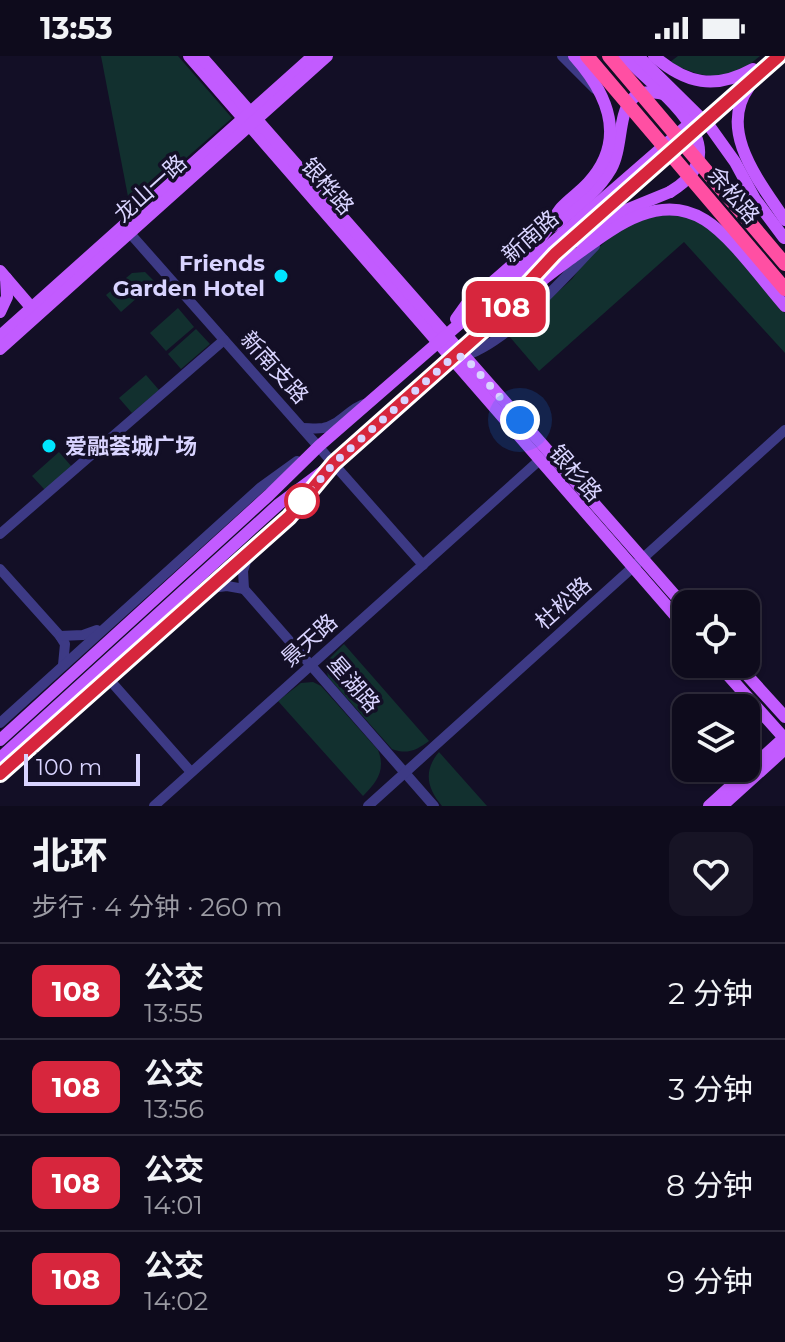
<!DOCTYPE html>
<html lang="zh">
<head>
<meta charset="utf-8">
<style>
  :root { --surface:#0e0b1c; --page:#171425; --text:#f1f3f6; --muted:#9b9ba3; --line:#2e2b3b }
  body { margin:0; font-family:Montserrat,"Noto Sans SC",sans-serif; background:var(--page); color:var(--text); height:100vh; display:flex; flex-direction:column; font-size:30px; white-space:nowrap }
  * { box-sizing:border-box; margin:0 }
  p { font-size:26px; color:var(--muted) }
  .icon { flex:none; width:44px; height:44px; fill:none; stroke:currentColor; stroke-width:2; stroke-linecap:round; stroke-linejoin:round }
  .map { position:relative; height:750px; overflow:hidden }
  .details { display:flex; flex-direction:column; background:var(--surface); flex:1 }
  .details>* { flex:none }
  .badge { padding:0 16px; border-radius:12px; font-size:28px; line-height:52px }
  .buttons { position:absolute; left:672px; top:534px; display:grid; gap:16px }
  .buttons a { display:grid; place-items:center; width:88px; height:88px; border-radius:16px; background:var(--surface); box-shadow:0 2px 6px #0004,0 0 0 2px var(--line); font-size:40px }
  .scale { position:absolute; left:24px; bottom:20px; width:116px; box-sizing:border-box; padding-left:8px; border:4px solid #d9d4ff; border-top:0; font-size:22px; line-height:28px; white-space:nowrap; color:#d9d4ff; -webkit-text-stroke:6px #130f26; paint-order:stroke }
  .you { position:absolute; width:40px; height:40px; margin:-20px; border:6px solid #fff; border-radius:50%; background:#1a73e8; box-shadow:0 0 0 12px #1a73e833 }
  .map>.badge { position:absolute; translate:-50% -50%; box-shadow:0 0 0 4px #fff }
  .round { display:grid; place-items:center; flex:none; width:84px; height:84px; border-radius:16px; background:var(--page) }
  .headline { display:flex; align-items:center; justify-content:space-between; height:136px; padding:0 32px }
  h1 { font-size:38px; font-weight:700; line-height:60px }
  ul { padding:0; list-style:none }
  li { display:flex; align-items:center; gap:24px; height:96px; padding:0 32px; border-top:2px solid var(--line) }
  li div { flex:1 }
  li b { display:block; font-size:30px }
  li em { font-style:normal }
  li .badge { min-width:88px; font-weight:700; text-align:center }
  .status { display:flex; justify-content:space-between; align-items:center; height:56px; padding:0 40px; background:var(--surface); direction:ltr }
  .status svg { height:22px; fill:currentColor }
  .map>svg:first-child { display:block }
</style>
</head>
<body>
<div class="status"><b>13:53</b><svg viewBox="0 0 49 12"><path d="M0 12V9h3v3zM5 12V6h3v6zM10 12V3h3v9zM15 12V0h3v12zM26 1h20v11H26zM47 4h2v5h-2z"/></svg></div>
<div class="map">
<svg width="785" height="750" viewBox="0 0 785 750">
  <rect width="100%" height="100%" fill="#130f26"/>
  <g fill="#12302f">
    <path d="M 101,0 L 178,0 L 232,62 L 130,151 Z"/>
    <path d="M 678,0 L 760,0 C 730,26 705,25 670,6 Z"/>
    <path d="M 665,158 L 695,162 L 718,178 L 785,257 L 785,297 L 684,186 L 539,315 L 509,280 L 572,223 L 588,201 L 615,177 L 631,167 Z"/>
    <path d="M 145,216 L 155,226 L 121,256 L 106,239 L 132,217 Z"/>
    <path d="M 178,252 L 194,271 L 166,295 L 150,277 Z"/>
    <path d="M 196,273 L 210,288 L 181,313 L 168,298 Z"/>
    <path d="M 146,319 L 159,334 L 132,357 L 119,342 Z"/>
    <path d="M 59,396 L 72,411 L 45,434 L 32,420 Z"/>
    <path d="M 344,588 L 429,685 C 417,694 407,699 392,693 L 328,621 L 325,607 Z"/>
    <path d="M 313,626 L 321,630 L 378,694 C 386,714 377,726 363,740 L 278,645 L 301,627 Z"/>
    <path d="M 439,696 L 487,750 L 442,750 C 427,732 423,715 439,696 Z"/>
  </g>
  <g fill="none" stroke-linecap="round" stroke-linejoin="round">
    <g stroke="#3d3a85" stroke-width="10">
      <path d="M 562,0 L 595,33"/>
      <path d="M 127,174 L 423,509"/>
      <path d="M 461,301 C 506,289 562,224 595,190"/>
      <path d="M 303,372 C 309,372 316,373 323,372 C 341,369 349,351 368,347"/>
      <path d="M 0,478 L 224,284"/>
      <path d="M 0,513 L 60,580 L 65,588 L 63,609"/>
      <path d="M 211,532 L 227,530 L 244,533"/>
      <path d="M 244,533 L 434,750"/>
      <path d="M 244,533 L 243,515 L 249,496"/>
      <path d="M 60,580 L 83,579 L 97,574"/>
      <path d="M 107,621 L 191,716"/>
      <path d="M 0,667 L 261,431 L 297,405"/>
      <path d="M 0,718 L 289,461 L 325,418"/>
      <path d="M 154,750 L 543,401"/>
      <path d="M 368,750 L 785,374"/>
    </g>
    <g stroke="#c25bff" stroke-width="12">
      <path d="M 189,0 L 686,572"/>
      <path d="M 201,0 L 686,552"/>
      <path d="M 654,0 C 686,28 715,34 753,13"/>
      <path d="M 749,31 C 717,75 760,126 785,164"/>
      <path d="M 554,170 C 574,153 597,137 611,113 C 628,83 610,22 668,39"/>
      <path d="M 581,187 L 621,156 L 670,136"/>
      <path d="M 0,215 L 36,257"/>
      <path d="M 532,233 C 546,220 561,210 576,199 C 613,172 659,135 705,164 C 731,180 764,226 785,250"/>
      <path d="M 0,256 L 7,241 L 6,222"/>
      <path d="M 456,263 L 466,249 C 490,228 517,206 540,183 C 548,174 553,162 561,152 C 569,143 580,136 588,127 C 628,84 608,38 574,0"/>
      <path d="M 0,280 L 313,0"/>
      <path d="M 0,293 L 327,0"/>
      <path d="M 718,608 L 785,683"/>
      <path d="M 737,608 L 785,661"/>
      <path d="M 0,684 L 269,439 L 319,390 L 696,62"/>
      <path d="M 0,702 L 279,448 L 334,407 L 487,271 L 555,198 L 779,0"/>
      <path d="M 709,750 L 785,681"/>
      <path d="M 722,750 L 785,693"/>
    </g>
    <g stroke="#c25bff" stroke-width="12">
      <path d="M 624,0 C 660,38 743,92 670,136"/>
      <path d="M 638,0 L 710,71 L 735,106 L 755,143 L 784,182"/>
    </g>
    <g stroke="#ff4fa3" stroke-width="14">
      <path d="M 587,0 L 785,233"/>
      <path d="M 609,0 L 785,208"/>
    </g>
  </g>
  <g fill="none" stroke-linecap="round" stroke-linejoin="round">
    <g stroke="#fff" stroke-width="18">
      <path id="line" d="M 0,718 L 289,461 L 334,407 L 487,271 L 555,198 L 779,0"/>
    </g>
    <use href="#line" stroke="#d7263d" stroke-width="12"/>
    <path stroke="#d9d4ff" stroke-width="8" stroke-dasharray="0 14.4" d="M 302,445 L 334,407 L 451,303 L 464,300 L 520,364"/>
  </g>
  <g fill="#00e5ff" stroke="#130f26" stroke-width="3">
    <circle cx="281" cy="220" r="8"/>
    <circle cx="49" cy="390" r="8"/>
  </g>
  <circle fill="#fff" stroke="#d7263d" stroke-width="4" cx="302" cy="445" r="16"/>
  <g text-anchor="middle" stroke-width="7" stroke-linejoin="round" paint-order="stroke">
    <g font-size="22" fill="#d9d4ff" stroke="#130f26">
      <text transform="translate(328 130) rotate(49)" y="8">银桦路</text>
      <text transform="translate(150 132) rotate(-42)" y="8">龙山一路</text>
      <text transform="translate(734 139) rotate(50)" y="8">余松路</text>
      <text transform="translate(530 180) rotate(-41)" y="8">新南路</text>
      <text transform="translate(275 311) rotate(48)" y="8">新南支路</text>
      <text transform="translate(576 417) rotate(49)" y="8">银杉路</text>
      <text transform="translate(563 547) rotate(-42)" y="8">杜松路</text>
      <text transform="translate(309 584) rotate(-42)" y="8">景天路</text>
      <text transform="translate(354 628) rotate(49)" y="8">星湖路</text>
    </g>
    <g font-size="22" font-weight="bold" fill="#d9d4ff" stroke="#130f26" text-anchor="end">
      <text x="265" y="215">Friends<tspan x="265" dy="25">Garden Hotel</tspan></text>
      <text x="65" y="398" text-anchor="start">爱融荟城广场</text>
    </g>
  </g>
</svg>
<div class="buttons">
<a><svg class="icon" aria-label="locate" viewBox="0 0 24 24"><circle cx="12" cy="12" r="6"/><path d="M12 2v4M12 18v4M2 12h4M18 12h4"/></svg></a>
<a><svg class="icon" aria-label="layers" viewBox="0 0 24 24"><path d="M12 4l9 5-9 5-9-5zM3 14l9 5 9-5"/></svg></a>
</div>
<div class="scale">100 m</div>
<div class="you" style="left:520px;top:364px"></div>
<b class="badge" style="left:506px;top:251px;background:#d7263d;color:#fff">108</b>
</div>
<section class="details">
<div class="headline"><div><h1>北环</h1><p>步行 · 4 分钟 · 260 m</p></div><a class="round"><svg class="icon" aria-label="heart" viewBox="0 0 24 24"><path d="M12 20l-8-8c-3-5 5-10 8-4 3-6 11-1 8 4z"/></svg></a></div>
<ul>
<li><span class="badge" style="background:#d7263d;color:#fff">108</span><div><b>公交</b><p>13:55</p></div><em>2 分钟</em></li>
<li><span class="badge" style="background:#d7263d;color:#fff">108</span><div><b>公交</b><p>13:56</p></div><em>3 分钟</em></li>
<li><span class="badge" style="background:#d7263d;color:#fff">108</span><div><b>公交</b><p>14:01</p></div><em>8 分钟</em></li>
<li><span class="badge" style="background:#d7263d;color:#fff">108</span><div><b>公交</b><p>14:02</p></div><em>9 分钟</em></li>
</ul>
</section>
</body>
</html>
